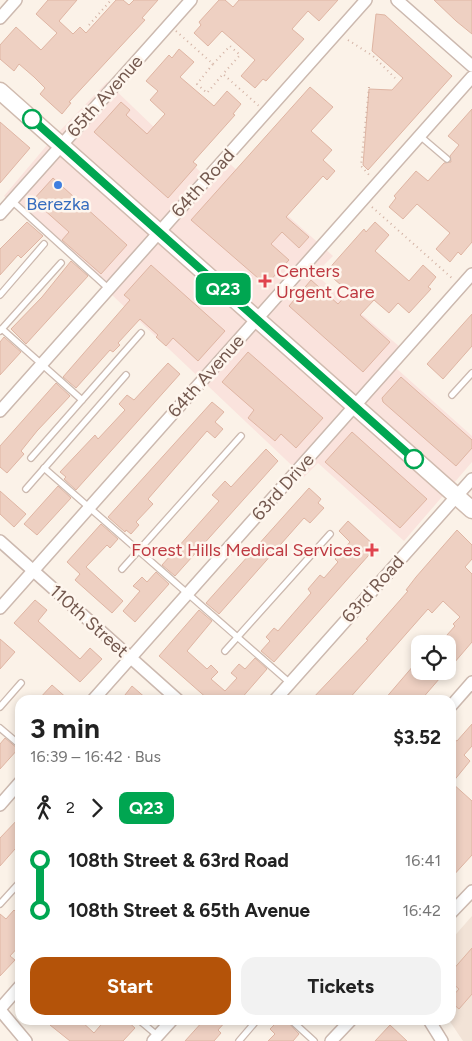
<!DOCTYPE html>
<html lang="en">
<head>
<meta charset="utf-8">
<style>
  :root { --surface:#fff; --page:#f2f2f2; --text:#222; --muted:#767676; --accent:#b45309 }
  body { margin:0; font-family:Figtree,sans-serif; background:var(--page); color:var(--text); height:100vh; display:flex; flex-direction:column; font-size:19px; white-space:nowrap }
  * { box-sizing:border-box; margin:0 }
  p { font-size:16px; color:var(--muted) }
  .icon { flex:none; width:28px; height:28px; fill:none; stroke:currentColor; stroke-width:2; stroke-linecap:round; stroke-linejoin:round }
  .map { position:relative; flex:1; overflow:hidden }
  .sheet { position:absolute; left:15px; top:695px; width:441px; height:330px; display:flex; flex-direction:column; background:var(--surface); border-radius:15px; box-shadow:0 2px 8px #0003 }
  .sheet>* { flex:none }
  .badge { padding:0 10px; border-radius:8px; font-size:18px; line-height:32px }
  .buttons { position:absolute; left:411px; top:635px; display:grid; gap:10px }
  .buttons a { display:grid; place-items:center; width:45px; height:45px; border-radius:10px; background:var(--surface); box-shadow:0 2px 8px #0003; font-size:25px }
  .map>.badge { position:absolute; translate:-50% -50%; box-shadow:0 0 0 2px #fff }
  .legs { display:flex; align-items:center; gap:8px; height:55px; padding:0 15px; font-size:16px }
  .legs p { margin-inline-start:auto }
  .head { display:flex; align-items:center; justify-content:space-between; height:85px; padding:0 15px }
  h1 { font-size:28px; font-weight:700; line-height:38px }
  .button { display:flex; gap:10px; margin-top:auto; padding:10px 15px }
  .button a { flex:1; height:58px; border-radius:15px; background:var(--accent); color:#fff; font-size:20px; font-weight:700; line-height:58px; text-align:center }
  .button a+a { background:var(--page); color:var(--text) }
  ul { padding:0 15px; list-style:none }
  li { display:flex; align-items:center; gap:18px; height:50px; font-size:19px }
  li i { display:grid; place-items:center; width:8px; height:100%; margin:0 6px; background:currentColor }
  li i::after { content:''; width:12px; height:12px; margin:-6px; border:4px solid; border-radius:50%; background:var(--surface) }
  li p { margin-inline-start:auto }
  li:first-child i { background:linear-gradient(#0000 50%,currentColor 0) }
  li:last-child i { background:linear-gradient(currentColor 50%,#0000 0) }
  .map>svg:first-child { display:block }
</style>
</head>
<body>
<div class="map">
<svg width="472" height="1041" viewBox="0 0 472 1041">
  <rect width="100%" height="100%" fill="#fbf2e8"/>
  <path fill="#f2e3d7" d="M 472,916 L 472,1041 L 463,1041 L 449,1020 L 451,1020 L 451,940 Z"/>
  <path fill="#fae3dd" d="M 107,82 L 211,182 L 230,164 L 333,256 L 315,274 L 400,347 L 387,360 L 472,436 L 472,462 L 404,541 L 318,463 L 304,477 L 111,294 L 4,196 L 53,138 Z"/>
  <g fill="#eed0c2" stroke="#dfb5a3">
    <path d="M 48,0 L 77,0 L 59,21 L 73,34 L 80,27 L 86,33 L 116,0 L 123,0 L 129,5 L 134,0 L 158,0 L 142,18 L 145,20 L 69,102 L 71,103 L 62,114 L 40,94 L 45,88 L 34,77 L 19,64 L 14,71 L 0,59 L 0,45 L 16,27 L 41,50 L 57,33 L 36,14 Z"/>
    <path d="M 219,0 L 225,0 L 233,7 L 239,0 L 338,0 L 319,21 L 308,11 L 292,29 L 304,39 L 266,81 L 263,79 L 255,88 L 241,76 L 255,60 L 222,31 L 208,46 L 194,33 L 201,25 L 199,22 Z"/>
    <path d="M 434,0 L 472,0 L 472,34 L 456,21 Z"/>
    <path d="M 376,14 L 385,15 L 452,76 L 368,170 L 363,165 L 369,89 L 392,90 L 403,78 L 372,51 Z"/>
    <path d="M 179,49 L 194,62 L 180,77 L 214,106 L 227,91 L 241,104 L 233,114 L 235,115 L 193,162 L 197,165 L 168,198 L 94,132 L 121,102 L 130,110 L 126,115 L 147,134 L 165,114 L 150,100 L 158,91 L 146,81 L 169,55 L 172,58 Z"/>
    <path d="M 310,87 L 333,107 L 311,131 L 332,150 L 323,160 L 335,171 L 327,180 L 323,176 L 286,217 L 309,237 L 299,248 L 282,232 L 271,244 L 289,260 L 266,285 L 191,220 Z"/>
    <path d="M 472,109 L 472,242 L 461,255 L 458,252 L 450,262 L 436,249 L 450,233 L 417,204 L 403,219 L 389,207 L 396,198 L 394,196 L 416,171 L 428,181 L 444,163 L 451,162 L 450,156 L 459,145 L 448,136 Z"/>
    <path d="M 0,122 L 30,148 L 0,183 Z"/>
    <path d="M 53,178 L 127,245 L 101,274 L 62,240 L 69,232 L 33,200 Z"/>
    <path d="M 27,222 L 43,236 L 21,258 L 18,255 L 0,275 L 0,249 Z"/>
    <path d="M 375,222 L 389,235 L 375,251 L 409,281 L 423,265 L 436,277 L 428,287 L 431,289 L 409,313 L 398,303 L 389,313 L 374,300 L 360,315 L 390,342 L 363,372 L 289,306 L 311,280 L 338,304 L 349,292 L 326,272 L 364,229 L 366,232 Z"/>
    <path d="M 71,261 L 88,276 L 26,344 L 11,329 L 42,297 Z"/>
    <path d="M 151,265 L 225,331 L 198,361 L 173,338 L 166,346 L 156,337 L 158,335 L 140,319 L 118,343 L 120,345 L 113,352 L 110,350 L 76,388 L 63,377 L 130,300 L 124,295 Z"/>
    <path d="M 472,314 L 472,346 L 443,379 L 427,364 Z"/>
    <path d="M 4,337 L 21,352 L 0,375 L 0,342 Z"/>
    <path d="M 248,352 L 323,418 L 296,448 L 281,434 L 275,441 L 248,418 L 254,410 L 222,382 Z"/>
    <path d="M 168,363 L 180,374 L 76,490 L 64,479 L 66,477 L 60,472 L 95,435 L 98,439 L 125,410 L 119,404 L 127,395 L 134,400 Z"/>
    <path d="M 401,377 L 472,440 L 472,448 L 456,466 L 383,402 L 382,398 Z"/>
    <path d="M 56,383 L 70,396 L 37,431 L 21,451 L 24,454 L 7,473 L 0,467 L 0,446 Z"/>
    <path d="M 212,402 L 224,412 L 215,422 L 223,429 L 215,438 L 207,431 L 148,499 L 153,504 L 136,522 L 139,525 L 131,534 L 126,530 L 125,532 L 108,517 Z"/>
    <path d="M 352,432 L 427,499 L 400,528 L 325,462 Z"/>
    <path d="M 266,449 L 278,461 L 175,576 L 162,565 L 219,501 L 212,495 L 225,481 L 231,487 Z"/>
    <path d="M 58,486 L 71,498 L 37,535 L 24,524 Z"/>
    <path d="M 309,488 L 321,499 L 318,503 L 324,508 L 310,523 L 304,518 L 219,614 L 206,603 Z"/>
    <path d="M 0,491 L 26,514 L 14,527 L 0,514 Z"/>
    <path d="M 348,521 L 376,547 L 274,662 L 261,651 L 270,641 L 266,637 L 274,628 L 278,631 L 311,593 L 308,589 L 320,575 L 324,578 L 338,562 L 335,559 L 350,542 L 339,531 Z"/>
    <path d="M 101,524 L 118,539 L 110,548 L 107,545 L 86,567 L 123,601 L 112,613 L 75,580 L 80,574 L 67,562 Z"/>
    <path d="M 457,530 L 472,545 L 472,559 L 465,567 L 472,574 L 472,642 L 448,670 L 448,644 L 439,644 L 455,626 L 453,624 L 460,617 L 443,601 L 432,613 L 428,609 L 348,700 L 311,700 L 368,640 L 366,639 L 408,591 L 406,590 L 416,577 Z"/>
    <path d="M 156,572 L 169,584 L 135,622 L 123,611 L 140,591 L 133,586 L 142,577 L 147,582 Z"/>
    <path d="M 35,600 L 47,610 L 38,621 L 80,659 L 90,648 L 102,659 L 80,682 L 14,623 Z"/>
    <path d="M 199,610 L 212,621 L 187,651 L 207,669 L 211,665 L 218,672 L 211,679 L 225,691 L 237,678 L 231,673 L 239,664 L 245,669 L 255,658 L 267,669 L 240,700 L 209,700 L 159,656 Z"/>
    <path d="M 0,639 L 15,652 L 0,669 Z"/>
    <path d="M 414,665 L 420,671 L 446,671 L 421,700 L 384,700 Z"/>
    <path d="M 52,685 L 69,700 L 38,700 Z"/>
    <path d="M 132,686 L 148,700 L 121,700 Z"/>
    <path d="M 472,724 L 472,746 L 464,755 L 470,761 L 452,783 L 472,801 L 472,855 L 451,878 L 451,744 L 455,740 L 457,741 Z"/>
    <path d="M 5,738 L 18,749 L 0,769 L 0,744 Z"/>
    <path d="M 20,817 L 20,854 L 15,849 L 0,866 L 0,838 Z"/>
    <path d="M 14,910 L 20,916 L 20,945 L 10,956 L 15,960 L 0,976 L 0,914 L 6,919 Z"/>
    <path d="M 472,948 L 472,994 L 459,1009 L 451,1002 L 451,998 L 459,989 L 451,982 L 451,972 Z"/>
    <path d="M 54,1020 L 80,1020 L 94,1033 L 105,1020 L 126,1020 L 135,1028 L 123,1041 L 70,1041 L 50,1025 Z"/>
    <path d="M 204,1020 L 227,1020 L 218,1030 L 221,1033 L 214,1041 L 185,1041 Z"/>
    <path d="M 279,1020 L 286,1020 L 299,1034 L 293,1041 L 268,1041 L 275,1034 L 270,1029 Z"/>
    <path d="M 390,1025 L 407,1041 L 375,1041 Z"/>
  </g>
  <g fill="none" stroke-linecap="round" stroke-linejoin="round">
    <g stroke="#ccb9af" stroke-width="8">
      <g id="service">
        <path d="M 420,136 L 447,159"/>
        <path d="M 12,201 L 109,289"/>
        <path d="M 0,295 L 44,244"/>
        <path d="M 2,329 L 82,400"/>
        <path d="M 0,331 L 61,263"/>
        <path d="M 452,395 L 472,373"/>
        <path d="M 31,458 L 141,333"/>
        <path d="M 44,468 L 290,683"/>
        <path d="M 26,489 L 126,375"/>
        <path d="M 122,569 L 241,436"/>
        <path d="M 225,651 L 330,534"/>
        <path d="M 0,707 L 21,683"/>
        <path d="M 0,728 L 20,745"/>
        <path d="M 0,904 L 20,882"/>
        <path d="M 139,1020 L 158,1036"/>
        <path d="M 291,1020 L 314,1041"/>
        <path d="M 239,1041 L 257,1020"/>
      </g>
    </g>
    <g stroke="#ccb9af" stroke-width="14">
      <g id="minor">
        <path d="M 397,0 L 472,66"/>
        <path d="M 0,18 L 16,0"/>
        <path d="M 0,214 L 191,0"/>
        <path d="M 0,411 L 366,0"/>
        <path d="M 0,541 L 178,700"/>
        <path d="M 0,608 L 472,77"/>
        <path d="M 93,700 L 472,274"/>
        <path d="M 275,700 L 472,479"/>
        <path d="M 451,706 L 472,682"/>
        <path d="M 0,805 L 20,782"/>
        <path d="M 451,913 L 472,891"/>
        <path d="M 0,1009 L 20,986"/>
        <path d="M 0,1010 L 26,1041"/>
        <path d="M 429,1020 L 442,1041"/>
        <path d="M 153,1041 L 172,1020"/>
        <path d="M 331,1041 L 351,1020"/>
      </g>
    </g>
    <g stroke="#d0bbaf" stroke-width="19">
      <path id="secondary" d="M 0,91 L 472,510"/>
    </g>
    <g stroke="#d3b3a5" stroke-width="2" stroke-dasharray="1 4" stroke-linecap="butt">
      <path d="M 89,25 L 111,0"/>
      <path d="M 176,31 L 213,64 L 197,84 L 207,93 L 223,74 L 259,106"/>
      <path d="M 348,40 L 373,56 L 395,78"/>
      <path d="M 213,64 L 230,46 L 240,55 L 223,74"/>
      <path d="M 369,87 L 361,166 L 370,176"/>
      <path d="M 372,207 L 453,279"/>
    </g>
    <use href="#service" stroke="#fff" stroke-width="5.5"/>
    <use href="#minor" stroke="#fff" stroke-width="11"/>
    <use href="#secondary" stroke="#fff" stroke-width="16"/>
  </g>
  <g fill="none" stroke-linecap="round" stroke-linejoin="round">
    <g stroke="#fff" stroke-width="11">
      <path id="line-1" d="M 32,119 L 414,459"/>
    </g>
    <use href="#line-1" stroke="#00a651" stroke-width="8"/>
  </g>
  <g fill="#fff" stroke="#00a651" stroke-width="2.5">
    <circle cx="32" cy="119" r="9"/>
    <circle cx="414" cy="459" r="9"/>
  </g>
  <circle fill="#3f7fe0" stroke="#fef6ee" stroke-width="2" cx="58" cy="185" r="5"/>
  <g fill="#e0444e" stroke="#fef6ee" stroke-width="2">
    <path d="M262.5 273.5h5v5h5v5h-5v5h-5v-5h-5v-5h5z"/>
    <path d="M369.5 542.5h5v5h5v5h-5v5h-5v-5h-5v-5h5z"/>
  </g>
  <g text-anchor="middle" stroke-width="5" stroke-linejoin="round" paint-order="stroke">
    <g font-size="18" fill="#73584e" stroke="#fef6ee">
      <text transform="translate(105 96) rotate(-48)" y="6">65th Avenue</text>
      <text transform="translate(203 183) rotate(-48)" y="6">64th Road</text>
      <text transform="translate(206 376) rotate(-48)" y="6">64th Avenue</text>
      <text transform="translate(283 487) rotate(-48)" y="6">63rd Drive</text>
      <text transform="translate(373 589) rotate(-48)" y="6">63rd Road</text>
      <text transform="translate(89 621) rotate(42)" y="6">110th Street</text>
    </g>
    <g font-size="18" fill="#366cbe" stroke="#fef6ee">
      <text x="58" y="210">Berezka</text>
    </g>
    <g font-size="18" fill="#be3a42" stroke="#fef6ee" text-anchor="start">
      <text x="276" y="277">Centers<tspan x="276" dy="21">Urgent Care</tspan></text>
      <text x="361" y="556" text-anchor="end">Forest Hills Medical Services</text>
    </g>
  </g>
</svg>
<div class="buttons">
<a><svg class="icon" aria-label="locate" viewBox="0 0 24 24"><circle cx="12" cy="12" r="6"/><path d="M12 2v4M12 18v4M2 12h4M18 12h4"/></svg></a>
</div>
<b class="badge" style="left:223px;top:289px;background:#00a651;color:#fff">Q23</b>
<section class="sheet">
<div class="head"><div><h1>3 min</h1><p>16:39 – 16:42 · Bus</p></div><b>$3.52</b></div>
<div class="legs"><svg class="icon" aria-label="walk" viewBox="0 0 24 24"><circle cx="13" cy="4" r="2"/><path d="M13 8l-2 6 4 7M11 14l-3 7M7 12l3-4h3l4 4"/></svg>2<svg class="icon" aria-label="forward" viewBox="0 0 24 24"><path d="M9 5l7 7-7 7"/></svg><b class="badge" style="background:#00a651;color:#fff">Q23</b></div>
<ul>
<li><i style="color:#00a651"></i><b>108th Street &amp; 63rd Road</b><p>16:41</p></li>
<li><i style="color:#00a651"></i><b>108th Street &amp; 65th Avenue</b><p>16:42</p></li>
</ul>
<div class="button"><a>Start</a><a>Tickets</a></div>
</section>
</div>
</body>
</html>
